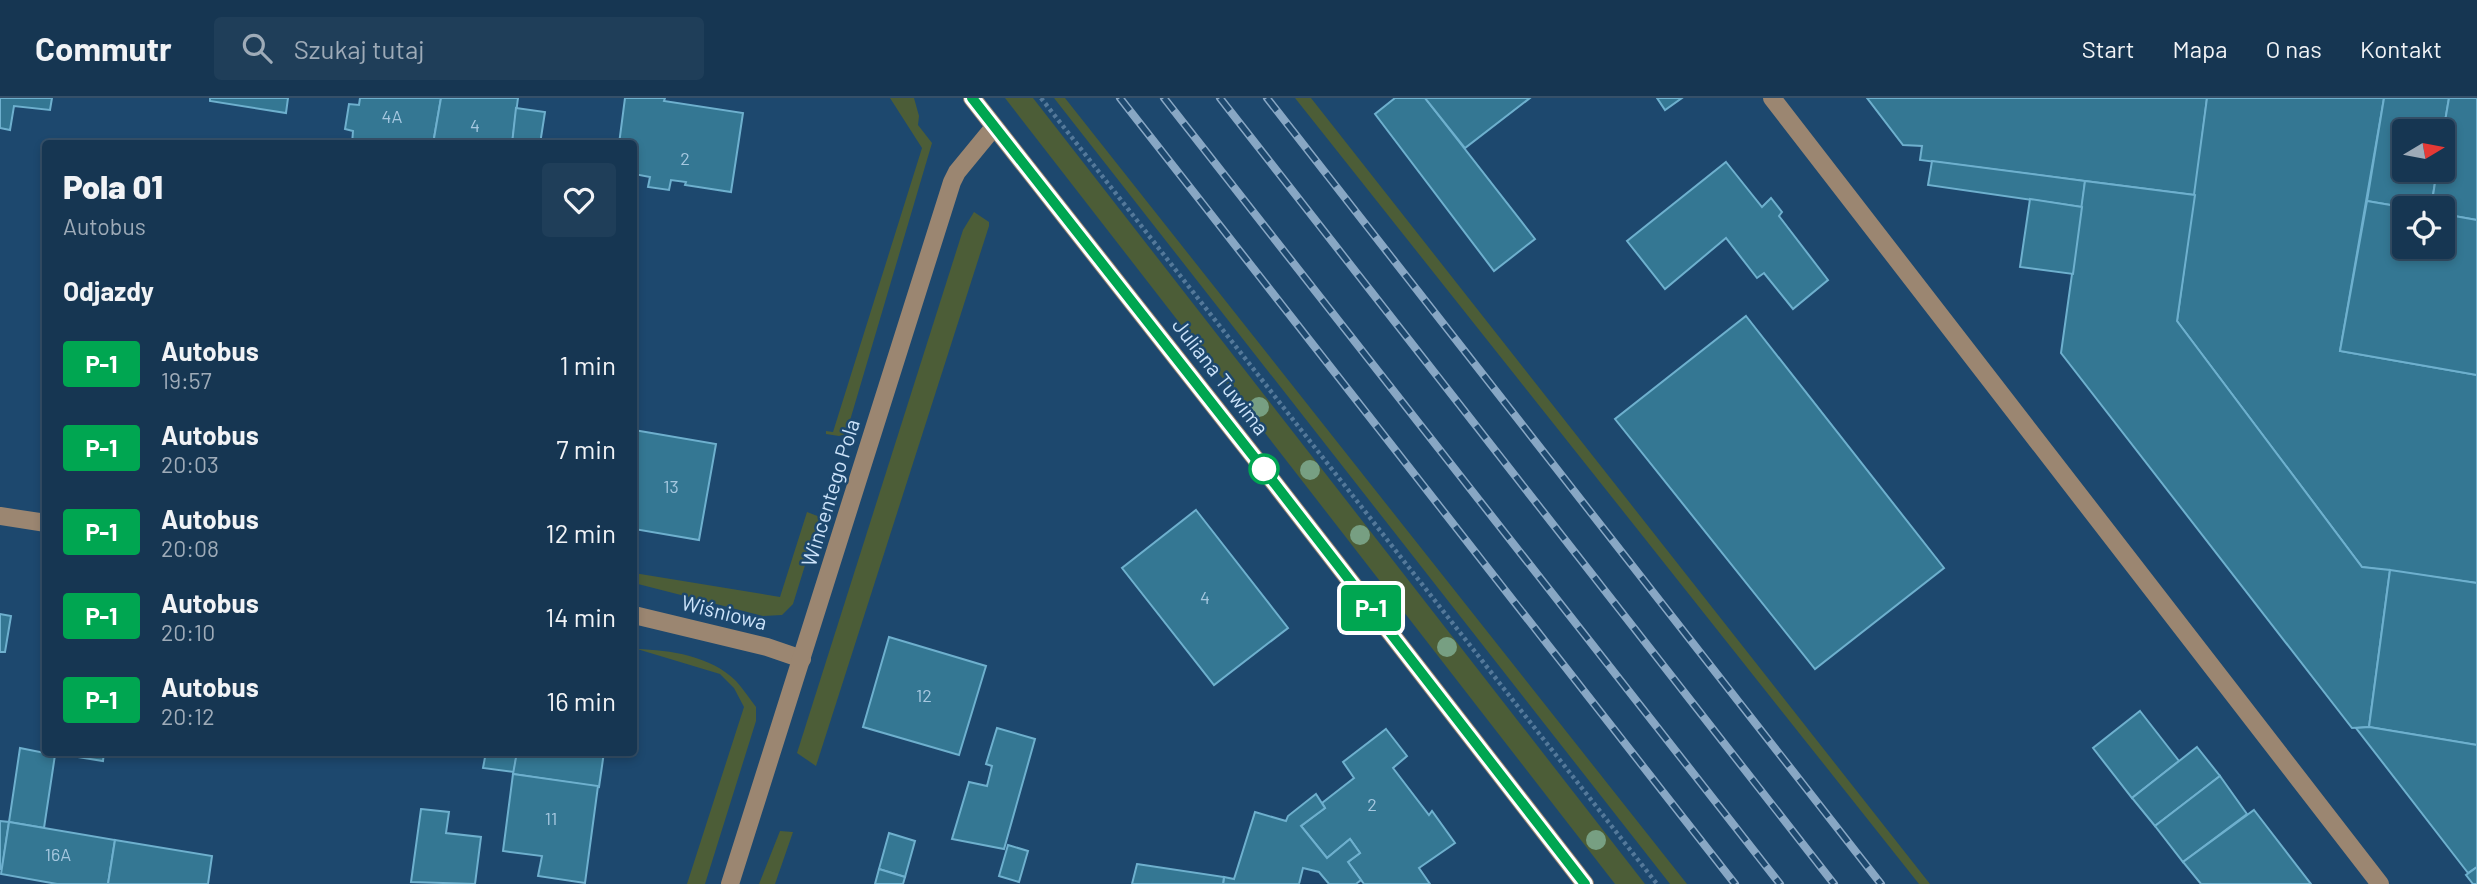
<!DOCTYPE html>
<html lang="pl">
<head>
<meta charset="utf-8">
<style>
  :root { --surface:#163652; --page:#1f3e59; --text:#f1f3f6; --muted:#9eabb8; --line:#355069 }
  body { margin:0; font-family:Barlow,sans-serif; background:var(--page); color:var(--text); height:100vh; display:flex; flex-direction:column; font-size:26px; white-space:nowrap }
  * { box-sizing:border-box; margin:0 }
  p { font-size:23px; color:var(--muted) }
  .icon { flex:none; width:38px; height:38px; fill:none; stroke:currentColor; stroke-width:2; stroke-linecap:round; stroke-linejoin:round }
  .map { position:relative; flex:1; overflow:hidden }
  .drawer { position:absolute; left:42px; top:42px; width:595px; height:616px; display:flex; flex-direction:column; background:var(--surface); border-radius:7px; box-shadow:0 4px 10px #0003,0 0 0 2px var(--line) }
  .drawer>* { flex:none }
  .badge { padding:0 14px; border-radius:5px; font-size:24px; line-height:46px }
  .needle { width:46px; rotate:80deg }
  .tools { position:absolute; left:2392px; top:21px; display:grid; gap:14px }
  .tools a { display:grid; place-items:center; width:63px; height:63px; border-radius:7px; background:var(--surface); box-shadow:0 4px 10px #0003,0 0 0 2px var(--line); font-size:35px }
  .map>.badge { position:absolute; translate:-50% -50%; box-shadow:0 0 0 4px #fff }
  h2 { padding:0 21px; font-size:26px; line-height:63px }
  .round { display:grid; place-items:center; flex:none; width:74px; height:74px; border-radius:7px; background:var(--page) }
  .headline { display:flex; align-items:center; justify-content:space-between; height:119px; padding:0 21px }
  h1 { font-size:33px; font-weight:800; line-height:52px }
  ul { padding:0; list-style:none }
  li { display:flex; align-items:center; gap:21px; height:84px; padding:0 21px }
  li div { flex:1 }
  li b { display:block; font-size:26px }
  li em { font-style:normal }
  li .badge { min-width:77px; font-weight:700; text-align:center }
  header { display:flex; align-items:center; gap:42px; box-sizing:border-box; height:98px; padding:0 35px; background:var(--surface); border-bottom:2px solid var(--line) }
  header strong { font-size:33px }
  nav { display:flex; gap:38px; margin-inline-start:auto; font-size:24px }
  .search { width:490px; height:63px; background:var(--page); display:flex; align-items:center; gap:18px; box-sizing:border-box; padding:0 24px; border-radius:7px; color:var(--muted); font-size:26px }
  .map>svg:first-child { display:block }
</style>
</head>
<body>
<header>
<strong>Commutr</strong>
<div class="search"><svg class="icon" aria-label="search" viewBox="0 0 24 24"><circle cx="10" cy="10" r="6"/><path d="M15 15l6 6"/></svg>Szukaj tutaj</div>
<nav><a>Start</a><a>Mapa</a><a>O nas</a><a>Kontakt</a></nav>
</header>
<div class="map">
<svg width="2477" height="786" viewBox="0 0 2477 786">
  <rect width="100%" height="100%" fill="#1d486e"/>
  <g fill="#4c5d37">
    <path d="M 890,0 L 914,0 L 919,18 L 918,27 L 932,45 L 846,336 L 839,338 L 826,336 L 826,333 L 833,334 L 922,50 Z"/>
    <path d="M 1005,0 L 1033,0 L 1645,786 L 1615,786 Z"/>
    <path d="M 1054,0 L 1065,0 L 1687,786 L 1670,786 Z"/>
    <path d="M 1295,0 L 1311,0 L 1930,786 L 1919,786 Z"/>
    <path d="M 974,114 L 989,124 L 989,128 L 816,668 L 797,655 L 963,132 Z"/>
    <path d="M 807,414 L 820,419 L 793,506 L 782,517 L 763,518 L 634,485 L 634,475 L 780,499 Z"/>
    <path d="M 637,551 C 670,552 711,558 736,583 C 743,591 750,601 756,609 L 756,623 L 705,786 L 687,786 L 744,609 L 734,590 L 720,576 Z"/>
    <path d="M 780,733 L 793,734 L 775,786 L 759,786 Z"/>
  </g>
  <g fill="#347793" stroke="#6eb0ce" stroke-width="2">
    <path d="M 0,0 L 52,0 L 50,12 L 14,8 L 10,32 L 0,30 Z"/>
    <path d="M 210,0 L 288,0 L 286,15 L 210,3 Z"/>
    <path d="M 360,0 L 441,0 L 433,46 L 352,46 L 353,33 L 345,31 L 349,6 L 359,7 Z"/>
    <path d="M 441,0 L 518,0 L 512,46 L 433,46 Z"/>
    <path d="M 625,0 L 665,0 L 664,3 L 743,15 L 731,94 L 685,87 L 686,84 L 671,82 L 669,92 L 648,89 L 650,79 L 634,76 L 634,46 L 619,46 Z"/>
    <path d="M 1395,0 L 1425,0 L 1535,141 L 1494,173 L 1375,16 Z"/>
    <path d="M 1425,0 L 1530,0 L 1465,50 Z"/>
    <path d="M 1657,0 L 1682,0 L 1665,12 Z"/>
    <path d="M 1867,0 L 2207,0 L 2195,97 L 1920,62 L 1922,48 L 1903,47 Z"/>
    <path d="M 2207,0 L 2384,0 L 2340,253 L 2477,277 L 2477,485 L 2362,469 L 2177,223 Z"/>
    <path d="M 2384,0 L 2449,0 L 2443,35 L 2443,33 L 2404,33 L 2404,72 L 2437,72 L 2431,110 L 2408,110 L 2367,103 Z"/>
    <path d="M 2449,0 L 2477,0 L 2477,122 L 2443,116 L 2443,110 L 2431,110 L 2437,72 L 2443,72 L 2443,35 Z"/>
    <path d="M 516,10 L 545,14 L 540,46 L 512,46 Z"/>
    <path d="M 541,41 L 577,45 L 577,46 L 540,46 Z"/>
    <path d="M 1932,63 L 2085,83 L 2082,109 L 1928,87 Z"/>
    <path d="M 1726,64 L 1762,109 L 1771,100 L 1782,114 L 1779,118 L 1828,182 L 1793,211 L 1764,175 L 1757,180 L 1726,140 L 1665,191 L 1627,143 Z"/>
    <path d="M 2085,83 L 2195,97 L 2177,223 L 2362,469 L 2390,472 L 2369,629 L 2352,630 L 2061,255 Z"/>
    <path d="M 2030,101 L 2082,109 L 2073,176 L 2020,169 Z"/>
    <path d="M 2367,103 L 2408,110 L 2404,110 L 2404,149 L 2443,149 L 2443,116 L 2477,122 L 2477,277 L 2340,253 Z"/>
    <path d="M 1746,218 L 1944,470 L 1815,571 L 1615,321 Z"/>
    <path d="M 634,332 L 716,346 L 699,442 L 634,431 Z"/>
    <path d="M 1196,412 L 1288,530 L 1214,587 L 1122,470 Z"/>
    <path d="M 2390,472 L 2477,485 L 2477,647 L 2369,629 Z"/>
    <path d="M 0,516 L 11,518 L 5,554 L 0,554 Z"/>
    <path d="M 889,539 L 986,568 L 959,657 L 863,629 Z"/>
    <path d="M 2140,613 L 2179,663 L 2132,700 L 2093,650 Z"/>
    <path d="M 2369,629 L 2477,647 L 2477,769 L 2468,775 L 2356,630 Z"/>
    <path d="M 997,630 L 1035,641 L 1004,751 L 952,741 L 969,684 L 987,688 L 992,668 L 986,666 Z"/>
    <path d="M 1386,631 L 1407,658 L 1393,670 L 1429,717 L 1432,713 L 1455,745 L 1419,770 L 1430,786 L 1364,786 L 1348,764 L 1360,755 L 1350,741 L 1327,760 L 1301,728 L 1325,710 L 1322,705 L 1354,680 L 1343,664 Z"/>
    <path d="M 2197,649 L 2220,678 L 2155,728 L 2132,700 Z"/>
    <path d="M 20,650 L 55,657 L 44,730 L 9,724 Z"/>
    <path d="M 71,654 L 104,654 L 103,663 L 71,658 Z"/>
    <path d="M 486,654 L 517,654 L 514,674 L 483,670 Z"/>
    <path d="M 517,654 L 604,654 L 599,689 L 513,676 Z"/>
    <path d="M 513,676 L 598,688 L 585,785 L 538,778 L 542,758 L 503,753 Z"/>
    <path d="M 2220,678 L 2247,716 L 2183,764 L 2155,728 Z"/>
    <path d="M 1316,696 L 1325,710 L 1301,728 L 1327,760 L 1350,741 L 1360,755 L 1348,764 L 1361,782 L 1356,786 L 1329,786 L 1319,774 L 1303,770 L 1299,786 L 1223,786 L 1224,779 L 1234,781 L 1255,714 L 1286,723 L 1288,718 Z"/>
    <path d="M 421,711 L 449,714 L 446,735 L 481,739 L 475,786 L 411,784 Z"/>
    <path d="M 2254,712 L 2311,786 L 2201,786 L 2183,764 Z"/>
    <path d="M 0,723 L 9,724 L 2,771 L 0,771 Z"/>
    <path d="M 9,724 L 115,742 L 108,786 L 57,786 L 1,776 Z"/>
    <path d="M 889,735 L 915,743 L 905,779 L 879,771 Z"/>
    <path d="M 115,742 L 212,758 L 208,786 L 108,786 Z"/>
    <path d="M 1008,747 L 1028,753 L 1019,784 L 999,778 Z"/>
    <path d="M 1137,766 L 1224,779 L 1223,786 L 1132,786 Z"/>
    <path d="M 2477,769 L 2477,786 L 2473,786 L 2466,777 Z"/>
    <path d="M 879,771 L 905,779 L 903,786 L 875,786 Z"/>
  </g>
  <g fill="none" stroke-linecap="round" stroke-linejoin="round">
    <path stroke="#54799a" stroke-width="4.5" stroke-dasharray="3.5 3.5" stroke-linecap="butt" d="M 1041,0 L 1657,786"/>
    <g stroke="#9b8671" stroke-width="18">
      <path d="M 972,0 L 1265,373 L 1585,786"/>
      <path d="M 1772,0 L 2380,786"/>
      <path d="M 0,418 L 46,425"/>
      <path d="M 634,517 L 767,549 L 802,561"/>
      <path d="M 730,786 L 952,84 L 957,74 L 994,29"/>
    </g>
    <g stroke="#88a7c4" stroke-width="8">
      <g id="rail">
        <path d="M 1120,0 L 1735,786"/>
        <path d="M 1164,0 L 1780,786"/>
        <path d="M 1220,0 L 1834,786"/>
        <path d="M 1267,0 L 1881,786"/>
      </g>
    </g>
    <use href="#rail" stroke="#1d486e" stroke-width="5" stroke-dasharray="16" stroke-linecap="butt"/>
  </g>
  <g fill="#779f82">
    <circle cx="1259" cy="309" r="10"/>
    <circle cx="1310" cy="372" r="10"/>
    <circle cx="1360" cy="437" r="10"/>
    <circle cx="1447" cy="549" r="10"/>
    <circle cx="1596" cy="742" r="10"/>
  </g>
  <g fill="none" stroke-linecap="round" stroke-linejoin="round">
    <g stroke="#fff" stroke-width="16">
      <path id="line" d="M 972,0 L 1265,373 L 1585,786"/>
    </g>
    <use href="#line" stroke="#00a651" stroke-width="10"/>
  </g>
  <circle fill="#fff" stroke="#00a651" stroke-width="3.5" cx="1264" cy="371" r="14"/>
  <g text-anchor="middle" stroke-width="5" stroke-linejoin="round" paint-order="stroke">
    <g font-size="18" fill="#a6c8e0">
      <text x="392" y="25">4A</text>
      <text x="475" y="34">4</text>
      <text x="685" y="67">2</text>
      <text x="671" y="395">13</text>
      <text x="1205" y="506">4</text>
      <text x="924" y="604">12</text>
      <text x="1372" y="713">2</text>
      <text x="551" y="727">11</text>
      <text x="58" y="763">16A</text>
    </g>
    <g font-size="21" fill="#cce3fa" stroke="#1d486e">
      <text transform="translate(1220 279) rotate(52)" y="7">Juliana Tuwima</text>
      <text transform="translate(831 395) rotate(-73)" y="7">Wincentego Pola</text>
      <text transform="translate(724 515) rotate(14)" y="7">Wiśniowa</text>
    </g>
  </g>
</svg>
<div class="tools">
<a><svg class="needle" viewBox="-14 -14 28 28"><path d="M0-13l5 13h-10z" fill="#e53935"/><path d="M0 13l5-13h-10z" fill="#9eabb8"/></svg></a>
<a><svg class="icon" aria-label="locate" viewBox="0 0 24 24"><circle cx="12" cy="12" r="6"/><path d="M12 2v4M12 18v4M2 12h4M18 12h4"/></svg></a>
</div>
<b class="badge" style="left:1371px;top:510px;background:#00a651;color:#fff">P-1</b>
<section class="drawer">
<div class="headline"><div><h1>Pola 01</h1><p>Autobus</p></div><a class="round"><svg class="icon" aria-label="heart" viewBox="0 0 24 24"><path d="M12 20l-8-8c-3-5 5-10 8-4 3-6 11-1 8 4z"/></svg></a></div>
<h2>Odjazdy</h2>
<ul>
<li><span class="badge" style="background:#00a651;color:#fff">P-1</span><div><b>Autobus</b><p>19:57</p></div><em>1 min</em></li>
<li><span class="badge" style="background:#00a651;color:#fff">P-1</span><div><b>Autobus</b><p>20:03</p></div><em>7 min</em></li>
<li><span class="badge" style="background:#00a651;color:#fff">P-1</span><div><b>Autobus</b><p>20:08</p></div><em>12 min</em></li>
<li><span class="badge" style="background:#00a651;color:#fff">P-1</span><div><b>Autobus</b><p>20:10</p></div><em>14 min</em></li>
<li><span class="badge" style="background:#00a651;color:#fff">P-1</span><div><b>Autobus</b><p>20:12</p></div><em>16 min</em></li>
</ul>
</section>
</div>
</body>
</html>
